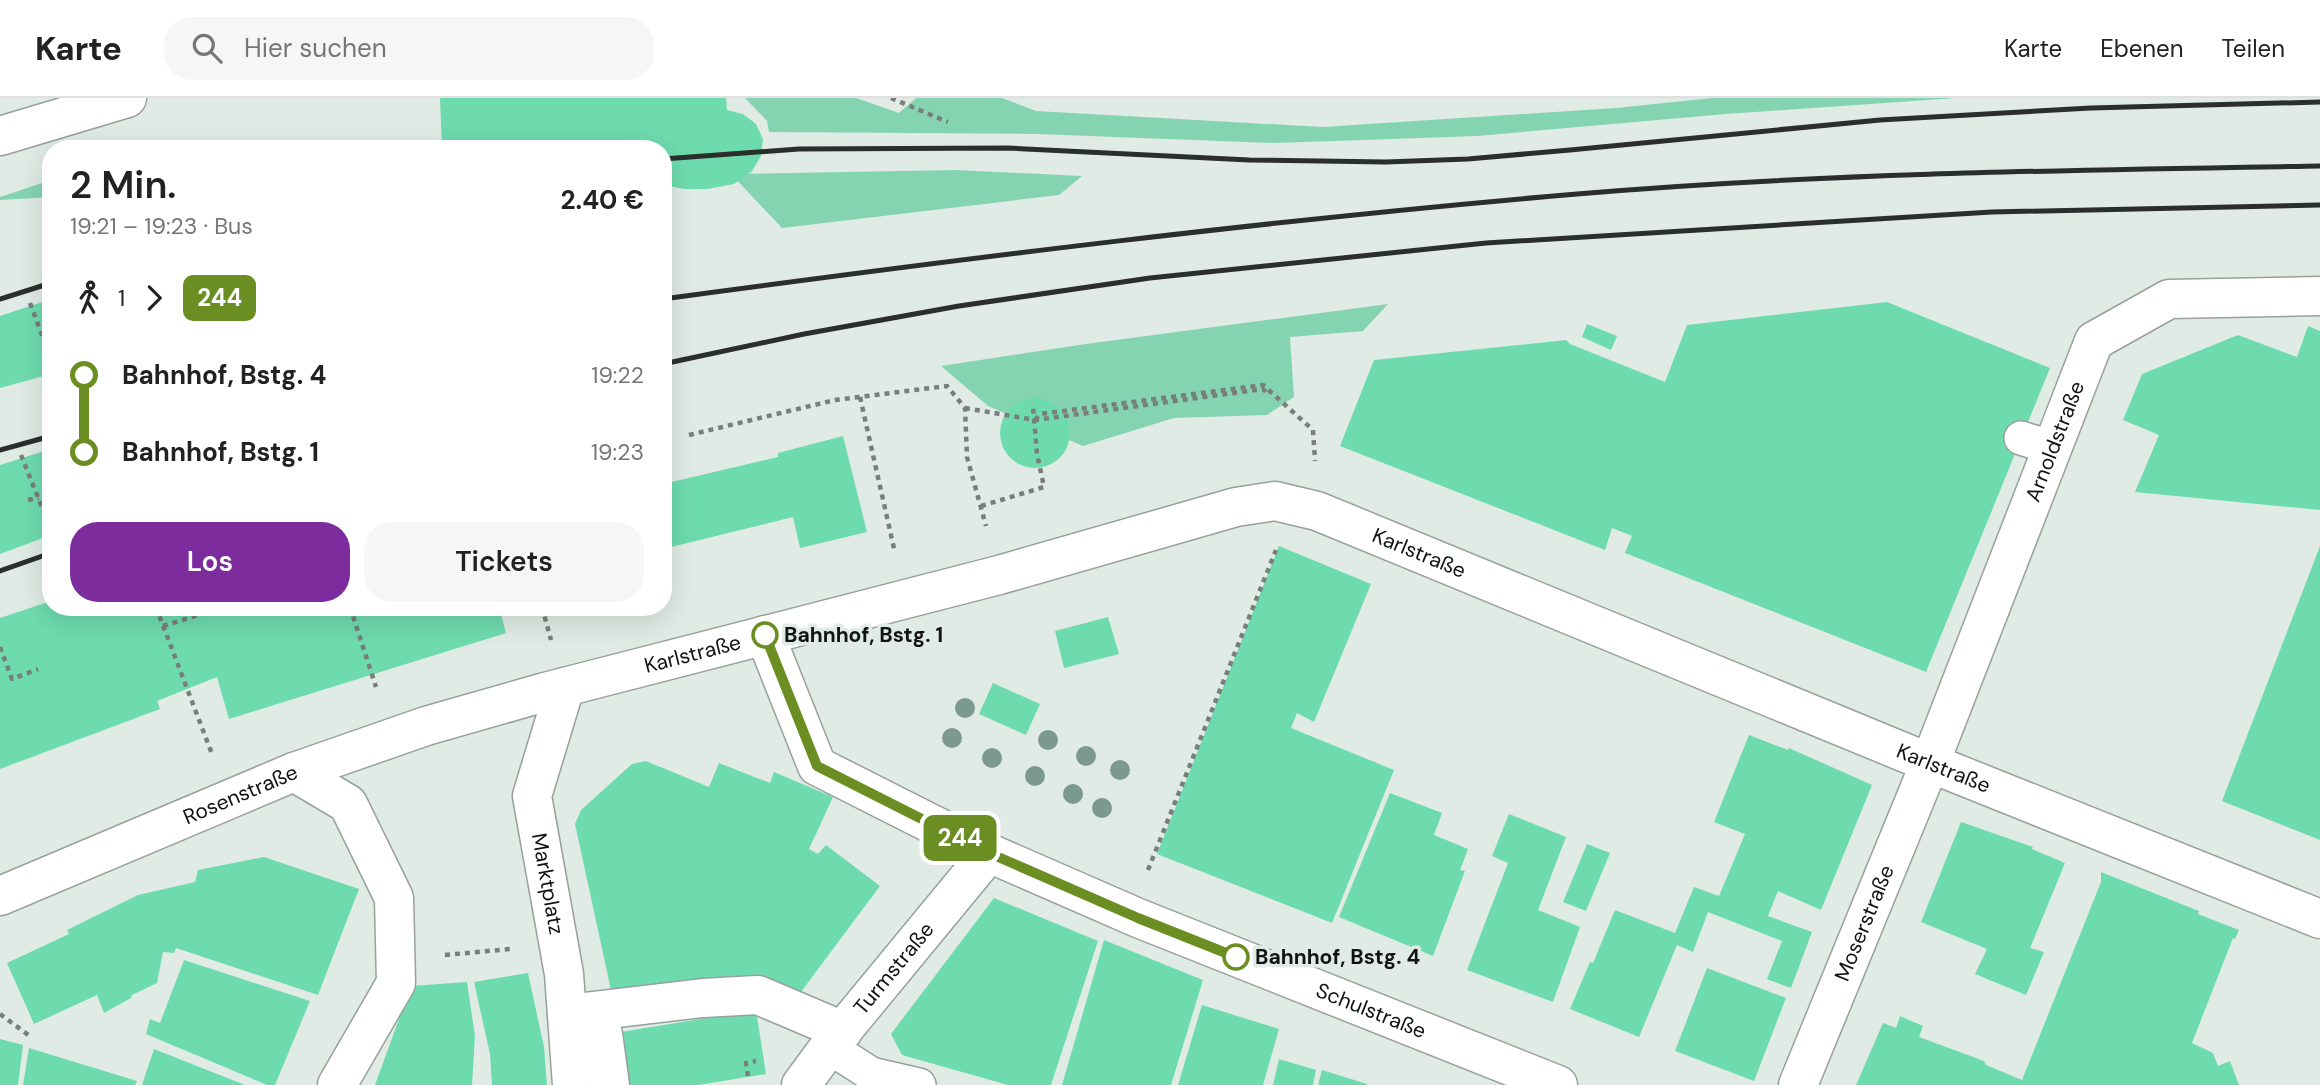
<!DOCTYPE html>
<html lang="de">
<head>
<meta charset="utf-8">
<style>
  :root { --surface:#fff; --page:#f6f6f6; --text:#222; --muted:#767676; --line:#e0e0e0; --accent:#7c2c9c }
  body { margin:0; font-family:"DM Sans",sans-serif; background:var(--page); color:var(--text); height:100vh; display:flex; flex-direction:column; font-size:26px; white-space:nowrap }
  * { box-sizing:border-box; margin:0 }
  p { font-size:23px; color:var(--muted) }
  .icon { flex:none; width:38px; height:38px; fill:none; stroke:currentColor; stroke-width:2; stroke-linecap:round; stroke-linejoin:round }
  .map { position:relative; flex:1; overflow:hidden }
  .side { position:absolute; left:42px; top:42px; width:630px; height:476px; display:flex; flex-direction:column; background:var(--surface); border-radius:28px; box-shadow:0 7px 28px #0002 }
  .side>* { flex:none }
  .badge { padding:0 14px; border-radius:10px; font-size:24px; line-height:46px }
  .map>.badge { position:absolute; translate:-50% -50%; box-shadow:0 0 0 4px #fff }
  .legs { display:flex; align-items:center; gap:10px; height:77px; padding:0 28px; font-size:23px }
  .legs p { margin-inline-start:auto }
  .headline { display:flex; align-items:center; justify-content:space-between; height:119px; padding:0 28px }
  h1 { font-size:38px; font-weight:600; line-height:52px }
  .action { display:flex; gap:14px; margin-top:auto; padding:14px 28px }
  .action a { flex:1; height:80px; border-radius:28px; background:var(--accent); color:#fff; font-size:28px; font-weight:600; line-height:80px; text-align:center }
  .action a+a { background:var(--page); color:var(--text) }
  ul { padding:0 28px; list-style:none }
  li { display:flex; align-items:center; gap:24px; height:77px; font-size:26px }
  li i { display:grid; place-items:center; width:10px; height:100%; margin:0 9px; background:currentColor }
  li i::after { content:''; width:18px; height:18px; margin:-9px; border:5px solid; border-radius:50%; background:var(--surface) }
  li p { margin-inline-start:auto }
  li:first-child i { background:linear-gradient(#0000 50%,currentColor 0) }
  li:last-child i { background:linear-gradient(currentColor 50%,#0000 0) }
  header { display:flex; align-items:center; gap:42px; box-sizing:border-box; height:98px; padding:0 35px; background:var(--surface); border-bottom:2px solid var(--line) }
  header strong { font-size:33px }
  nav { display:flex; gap:38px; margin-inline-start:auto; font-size:24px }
  .search { width:490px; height:63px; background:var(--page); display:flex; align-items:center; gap:18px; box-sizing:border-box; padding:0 24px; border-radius:28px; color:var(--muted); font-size:26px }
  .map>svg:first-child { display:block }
</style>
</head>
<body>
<header>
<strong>Karte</strong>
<div class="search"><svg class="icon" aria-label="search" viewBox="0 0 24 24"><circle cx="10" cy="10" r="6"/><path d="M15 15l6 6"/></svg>Hier suchen</div>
<nav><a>Karte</a><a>Ebenen</a><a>Teilen</a></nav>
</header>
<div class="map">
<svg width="2320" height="987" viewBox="0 0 2320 987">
  <rect width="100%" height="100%" fill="#e0ebe5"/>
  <g fill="#85d4b1">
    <path d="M 745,0 L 856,0 L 899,15 L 916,0 L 1002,0 L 1036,13 L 1323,29 L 1616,10 L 1713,0 L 1956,0 L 1726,16 L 1477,38 L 1275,45 L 1037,36 L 769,34 L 767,23 Z"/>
    <path d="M 442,43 L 443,51 L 581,45 L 548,51 L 286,51 L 286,48 Z"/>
    <path d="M 956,72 L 1082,78 L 1059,97 L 782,130 L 731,76 Z"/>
    <path d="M 51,82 L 51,99 L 0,102 L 0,99 Z"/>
    <path d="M 1388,206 L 1363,233 L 1290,239 L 1294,299 L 1267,317 L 1174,320 L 1083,348 L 988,308 L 941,268 L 1086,246 Z"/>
  </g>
  <g fill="#6edbae">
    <path d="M 440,0 L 726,0 L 727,12 L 743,16 L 756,26 L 763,41 L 761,58 L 752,73 L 734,86 L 707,91 L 685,91 L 663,87 L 663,51 L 637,51 L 638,42 L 442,51 Z"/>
    <path d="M 51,201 L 51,276 L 0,290 L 0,218 Z"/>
    <path d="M 1887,204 L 2050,270 L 1926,574 L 1625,455 L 1632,438 L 1612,430 L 1605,452 L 1340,348 L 1374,262 L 1566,242 L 1570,246 L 1665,284 L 1687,227 Z"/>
    <path d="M 1587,226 L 1617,238 L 1611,252 L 1582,239 Z"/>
    <path d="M 2308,228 L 2320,233 L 2320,412 L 2135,394 L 2159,337 L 2123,322 L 2142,276 L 2238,237 L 2297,259 Z"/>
    <circle cx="1035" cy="335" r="35"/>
    <path d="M 843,338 L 867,434 L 800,450 L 793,419 L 663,451 L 663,386 L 778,359 L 778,355 Z"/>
    <path d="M 51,351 L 51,437 L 0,456 L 0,367 Z"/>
    <path d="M 1279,448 L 1371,486 L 1314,624 L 1297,615 L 1291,630 L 1394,672 L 1332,825 L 1157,756 Z"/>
    <path d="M 2320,448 L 2320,742 L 2222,703 Z"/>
    <path d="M 51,503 L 51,509 L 499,509 L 506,535 L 229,621 L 217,579 L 157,603 L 160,611 L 0,671 L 0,520 Z"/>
    <path d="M 1108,519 L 1119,556 L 1064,570 L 1055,533 Z"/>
    <path d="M 993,585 L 1040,606 L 1026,637 L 979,616 Z"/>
    <path d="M 1749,637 L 1788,652 L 1789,650 L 1872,687 L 1821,812 L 1778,793 L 1768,818 L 1812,834 L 1791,890 L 1767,881 L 1782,843 L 1708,814 L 1693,854 L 1677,847 L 1639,939 L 1570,911 L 1590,864 L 1593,865 L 1615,812 L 1675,835 L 1694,789 L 1719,798 L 1745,736 L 1714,724 Z"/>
    <path d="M 646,663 L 709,689 L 719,665 L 770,685 L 774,674 L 833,699 L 809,751 L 818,756 L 826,747 L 880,788 L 792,906 L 754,877 L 614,906 L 575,726 L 581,712 L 632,666 Z"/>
    <path d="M 1390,695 L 1442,715 L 1434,737 L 1468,751 L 1460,772 L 1465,773 L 1433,858 L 1339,819 Z"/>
    <path d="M 1509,716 L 1566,739 L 1538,812 L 1580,829 L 1553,904 L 1467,872 L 1508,765 L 1492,758 Z"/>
    <path d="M 1961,724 L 2033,749 L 2032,751 L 2065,765 L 2030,850 L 2044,854 L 2026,897 L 1975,876 L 1987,851 L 1921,824 Z"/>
    <path d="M 1587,746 L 1610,755 L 1586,813 L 1563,804 Z"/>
    <path d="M 264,759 L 359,791 L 318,897 L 176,850 L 174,855 L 163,854 L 157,885 L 132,897 L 131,900 L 104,915 L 97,897 L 34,926 L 7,865 L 69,836 L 67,832 L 138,797 L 195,784 L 198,772 Z"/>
    <path d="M 2101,774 L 2199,813 L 2198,816 L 2239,832 L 2235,841 L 2233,840 L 2192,945 L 2213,955 L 2218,968 L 2230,963 L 2239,987 L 1856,987 L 1883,925 L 1896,930 L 1900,918 L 1923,928 L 1919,939 L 1984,963 L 1986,967 L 2022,982 L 2101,784 Z"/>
    <path d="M 994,800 L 1098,843 L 1051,987 L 1008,987 L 902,957 L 891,936 Z"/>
    <path d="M 1104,842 L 1203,882 L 1171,987 L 1062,987 Z"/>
    <path d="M 184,862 L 310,903 L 275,987 L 267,987 L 146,936 L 150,921 L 160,925 Z"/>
    <path d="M 1707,870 L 1786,900 L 1754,983 L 1675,953 Z"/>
    <path d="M 528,875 L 544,949 L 547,987 L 492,987 L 490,956 L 474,884 Z"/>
    <path d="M 467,884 L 475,938 L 472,987 L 375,987 L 411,888 Z"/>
    <path d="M 1202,907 L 1279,931 L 1263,987 L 1178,987 Z"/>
    <path d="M 756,912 L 766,976 L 698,987 L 610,987 L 615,935 Z"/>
    <path d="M 0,941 L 23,947 L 18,987 L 0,987 Z"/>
    <path d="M 29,950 L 137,983 L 135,987 L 23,987 Z"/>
    <path d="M 154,951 L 245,987 L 142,987 Z"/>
    <path d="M 1279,961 L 1316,972 L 1313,987 L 1273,987 Z"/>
    <path d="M 1322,972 L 1367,986 L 1367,987 L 1318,987 Z"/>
  </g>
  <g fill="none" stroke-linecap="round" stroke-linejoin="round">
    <g stroke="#97a19c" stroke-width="36">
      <g id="service">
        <path d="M 2021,340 L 2053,350"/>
        <path d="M 829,949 L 871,976 L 919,987"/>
      </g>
    </g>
    <g stroke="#97a19c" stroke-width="41">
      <g id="pedestrian">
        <path id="s1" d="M 565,589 L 532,698 L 564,876 L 572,987"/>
        <path d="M 294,674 L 348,706 L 394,800 L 396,885 L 337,987"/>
        <path d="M 567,916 L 703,900 L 758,897 L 843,933"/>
        <path d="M 603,936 L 610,987"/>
      </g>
    </g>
    <g stroke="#97a19c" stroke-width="41">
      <g id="minor">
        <path id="s2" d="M 765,537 L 817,668 L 989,755 L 1138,820 L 1558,987"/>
        <path id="s3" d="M 0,798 L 294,674 L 426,628 L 545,594 L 999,477 L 1236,409 L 1275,403 L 1317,413 L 1930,665 L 2320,821"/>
        <path id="s4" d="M 801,987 L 829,949 L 989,755"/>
        <path id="s5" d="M 1798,987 L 1930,665 L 2094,243 L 2169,201 L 2320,198"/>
      </g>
    </g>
    <g stroke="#97a19c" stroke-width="41">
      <path id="tertiary" d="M 0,38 L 127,0"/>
    </g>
    <g stroke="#777e7b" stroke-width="4.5" stroke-dasharray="5 5" stroke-linecap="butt">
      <path d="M 891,0 L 948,24"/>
      <path d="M 30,205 L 51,261"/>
      <path d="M 860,299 L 895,455"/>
      <path d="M 965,310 L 1035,322 L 1263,291 L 1266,294"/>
      <path d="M 1035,322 L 1040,316 L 1263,287 L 1313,332 L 1315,363"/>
      <path d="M 689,337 L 835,302 L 947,288 L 965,310 L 967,359 L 986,428"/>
      <path d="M 21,357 L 51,432"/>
      <path d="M 28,402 L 39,400"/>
      <path d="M 981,408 L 1044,389 L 1037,356 L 1033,309"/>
      <path d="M 156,509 L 212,656"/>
      <path d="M 350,509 L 376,589"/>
      <path d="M 506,509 L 510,509"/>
      <path d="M 542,509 L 551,542"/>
      <path d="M 163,528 L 224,509"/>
      <path d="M 0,549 L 12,581 L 38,571"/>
      <path d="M 1148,772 L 1276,452"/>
      <path d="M 445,857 L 510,851"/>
      <path d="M 0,916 L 31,939"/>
      <path d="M 748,978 L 746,965 L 756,963"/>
    </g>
    <use href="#service" stroke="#fff" stroke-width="33"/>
    <use href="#pedestrian" stroke="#fff" stroke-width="38"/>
    <use href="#minor" stroke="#fff" stroke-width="38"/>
    <use href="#tertiary" stroke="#fff" stroke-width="38"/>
    <g stroke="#2a2e2c" stroke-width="5">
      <path d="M 663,61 L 799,51 L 1008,50 L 1249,62 L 1386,64 L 1468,61 L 1570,52 L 1880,22 L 2091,10 L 2320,4"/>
      <path d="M 0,201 L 51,185"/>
      <path d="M 663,201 C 967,160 1271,122 1577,96 C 1824,75 2072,72 2320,68"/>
      <path d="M 663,266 L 804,236 L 959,208 L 1150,180 L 1486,145 L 1992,114 L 2320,107"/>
      <path d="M 0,352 L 51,338"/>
      <path d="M 0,473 L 51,455"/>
    </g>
  </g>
  <g fill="#7b998c">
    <circle cx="965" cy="610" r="10"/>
    <circle cx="952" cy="640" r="10"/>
    <circle cx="1048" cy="642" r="10"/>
    <circle cx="1086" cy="658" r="10"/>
    <circle cx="992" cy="660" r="10"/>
    <circle cx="1120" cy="672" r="10"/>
    <circle cx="1035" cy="678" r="10"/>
    <circle cx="1073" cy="696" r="10"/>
    <circle cx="1102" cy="710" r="10"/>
  </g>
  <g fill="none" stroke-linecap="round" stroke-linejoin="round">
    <g stroke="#fff" stroke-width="16">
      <path id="line-1" d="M 765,537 L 817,668 L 989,755 L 1138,820 L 1236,859"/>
    </g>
    <use href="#line-1" stroke="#6b8e23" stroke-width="10"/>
  </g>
  <g fill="#fff" stroke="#6b8e23" stroke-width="3.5">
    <circle cx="765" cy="537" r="12"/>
    <circle cx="1236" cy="859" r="12"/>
  </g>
  <g text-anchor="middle" stroke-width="7" stroke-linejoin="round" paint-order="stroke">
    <g font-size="21" fill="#101312" stroke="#e0ebe5">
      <text dy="7" stroke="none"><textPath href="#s5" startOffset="693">Arnoldstraße</textPath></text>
      <text dy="7" stroke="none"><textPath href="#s3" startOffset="1491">Karlstraße</textPath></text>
      <text dy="7" stroke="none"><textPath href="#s3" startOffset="735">Karlstraße</textPath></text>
      <text dy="7" stroke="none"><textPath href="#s3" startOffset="2058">Karlstraße</textPath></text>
      <text dy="7" stroke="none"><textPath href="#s3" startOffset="261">Rosenstraße</textPath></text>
      <text dy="7" stroke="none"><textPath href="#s1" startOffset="203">Marktplatz</textPath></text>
      <text dy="7" stroke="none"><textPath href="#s5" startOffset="175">Moserstraße</textPath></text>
      <text dy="7" stroke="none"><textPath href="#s4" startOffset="149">Turmstraße</textPath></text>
      <text dy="7" stroke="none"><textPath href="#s2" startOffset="747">Schulstraße</textPath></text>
    </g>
    <g font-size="21" font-weight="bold" fill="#101312" stroke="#e0ebe5" text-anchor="start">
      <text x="784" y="544">Bahnhof, Bstg. 1</text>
      <text x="1255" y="866">Bahnhof, Bstg. 4</text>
    </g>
  </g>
</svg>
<b class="badge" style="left:960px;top:740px;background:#6b8e23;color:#fff">244</b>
<section class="side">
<div class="headline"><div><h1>2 Min.</h1><p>19:21 – 19:23 · Bus</p></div><b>2.40 €</b></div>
<div class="legs"><svg class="icon" aria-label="walk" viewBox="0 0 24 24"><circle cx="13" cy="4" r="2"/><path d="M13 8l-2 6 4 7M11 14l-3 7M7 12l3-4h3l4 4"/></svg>1<svg class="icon" aria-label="forward" viewBox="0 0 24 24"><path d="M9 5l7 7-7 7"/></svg><b class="badge" style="background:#6b8e23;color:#fff">244</b></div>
<ul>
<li><i style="color:#6b8e23"></i><b>Bahnhof, Bstg. 4</b><p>19:22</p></li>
<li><i style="color:#6b8e23"></i><b>Bahnhof, Bstg. 1</b><p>19:23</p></li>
</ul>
<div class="action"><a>Los</a><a>Tickets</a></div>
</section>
</div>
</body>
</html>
